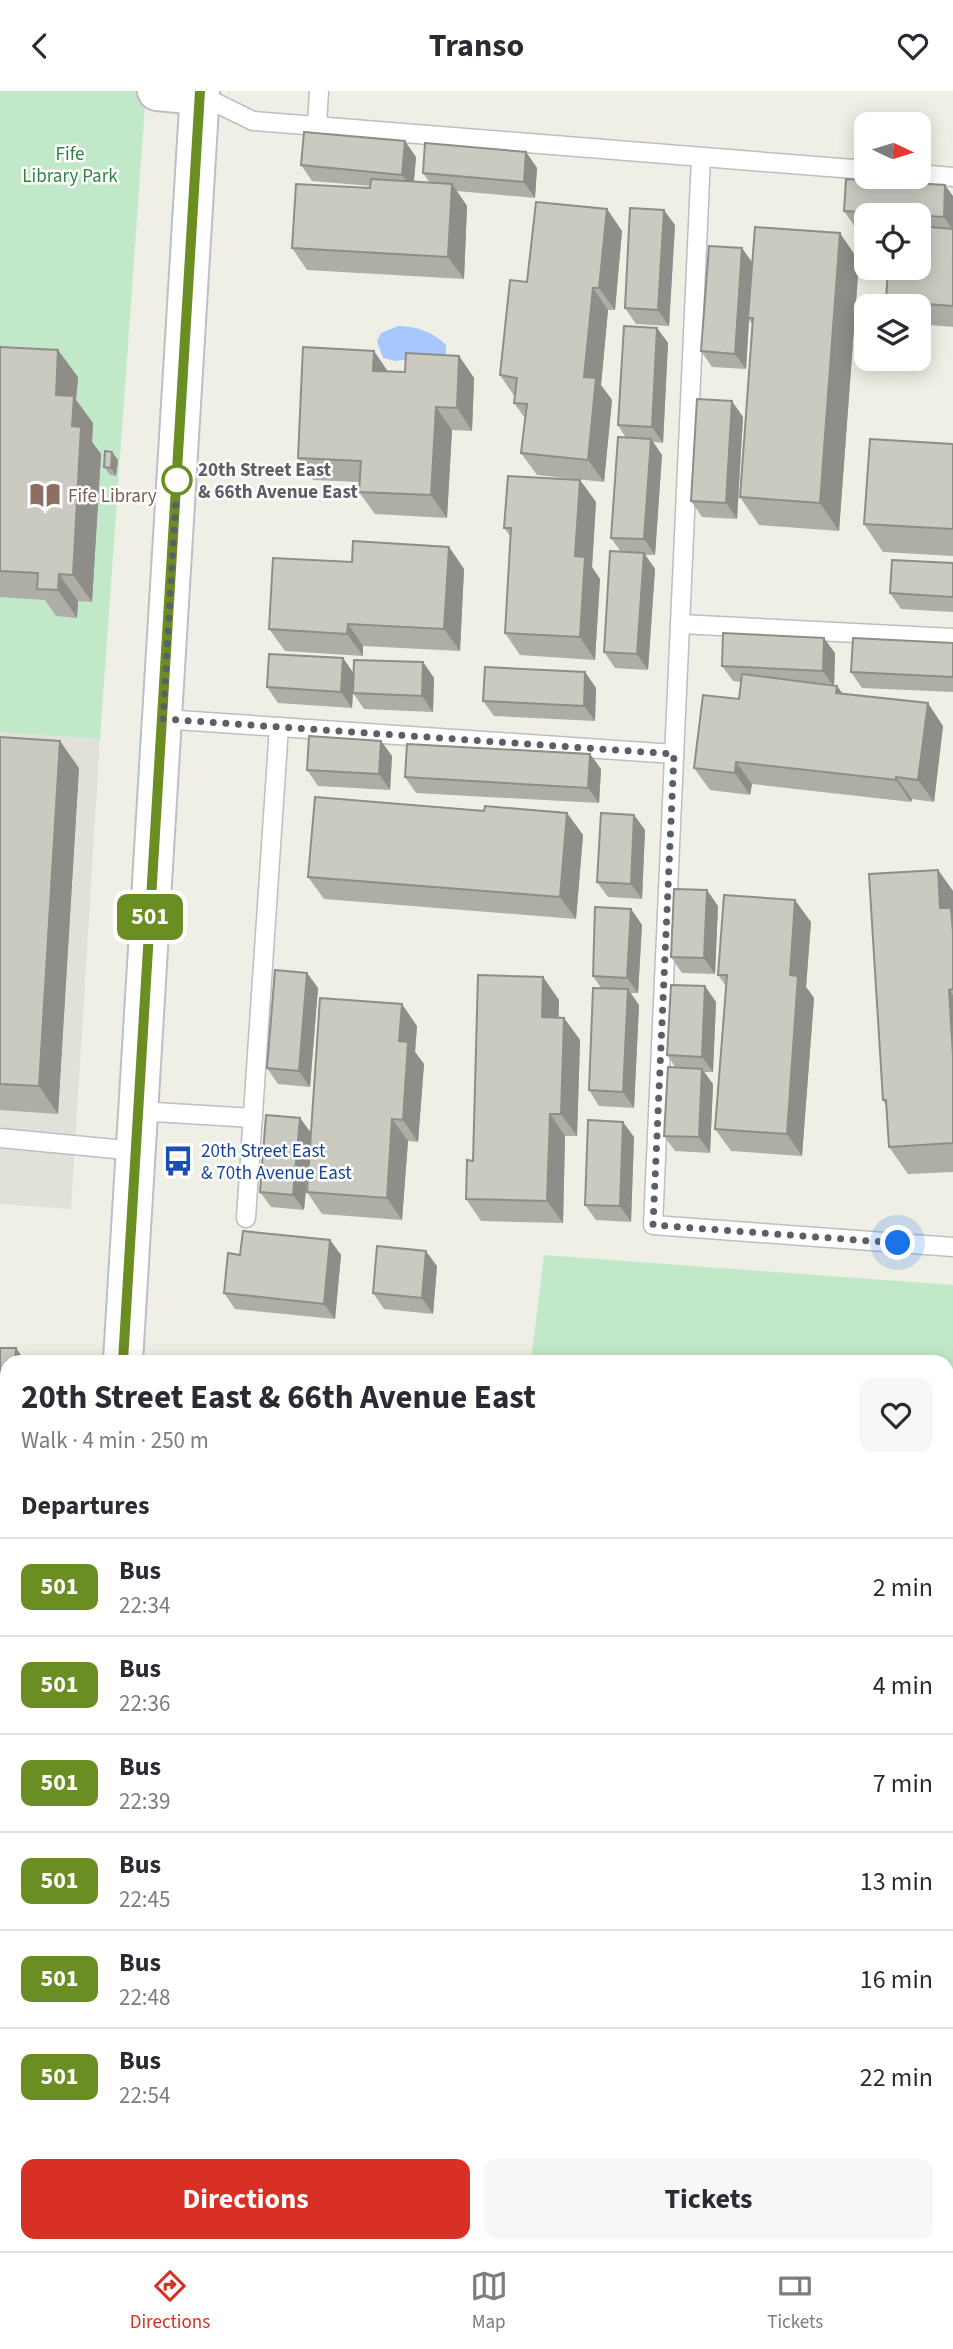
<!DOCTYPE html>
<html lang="en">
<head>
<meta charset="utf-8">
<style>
  :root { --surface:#fff; --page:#f7f7f7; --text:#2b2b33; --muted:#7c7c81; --line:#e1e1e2; --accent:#d93025 }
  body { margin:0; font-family:"Source Sans 3",sans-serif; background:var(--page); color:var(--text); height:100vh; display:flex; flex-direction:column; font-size:26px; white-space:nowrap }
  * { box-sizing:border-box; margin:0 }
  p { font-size:23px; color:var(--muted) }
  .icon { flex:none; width:38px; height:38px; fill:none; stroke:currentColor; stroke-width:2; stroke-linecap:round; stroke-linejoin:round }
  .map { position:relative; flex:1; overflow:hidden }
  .panel { position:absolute; left:0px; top:1264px; width:954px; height:898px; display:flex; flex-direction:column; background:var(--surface); border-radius:21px 21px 0 0; box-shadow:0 4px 18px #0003 }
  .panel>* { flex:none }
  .badge { padding:0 14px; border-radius:10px; font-size:24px; line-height:46px }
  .needle { width:46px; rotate:94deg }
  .tools { position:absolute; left:854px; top:21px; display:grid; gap:14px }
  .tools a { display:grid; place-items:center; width:77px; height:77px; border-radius:14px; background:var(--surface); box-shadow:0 4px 18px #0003; font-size:35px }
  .you { position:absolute; width:35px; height:35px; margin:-18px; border:5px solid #fff; border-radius:50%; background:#1a73e8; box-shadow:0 0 0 10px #1a73e833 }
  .map>.badge { position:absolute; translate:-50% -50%; box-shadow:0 0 0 4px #fff }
  h2 { padding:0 21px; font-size:26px; line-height:63px }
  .round { display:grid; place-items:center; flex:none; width:74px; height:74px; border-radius:14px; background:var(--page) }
  .summary { display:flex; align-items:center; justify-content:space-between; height:119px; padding:0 21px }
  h1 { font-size:33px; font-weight:700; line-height:52px }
  .primary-button { display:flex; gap:14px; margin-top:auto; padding:14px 21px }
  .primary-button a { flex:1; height:80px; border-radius:14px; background:var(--accent); color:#fff; font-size:28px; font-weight:700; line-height:80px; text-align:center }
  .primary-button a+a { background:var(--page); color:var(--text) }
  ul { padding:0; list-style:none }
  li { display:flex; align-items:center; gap:21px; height:98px; padding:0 21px; border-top:2px solid var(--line) }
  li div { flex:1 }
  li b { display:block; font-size:26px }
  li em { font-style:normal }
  li .badge { min-width:77px; font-weight:700; text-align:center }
  header { display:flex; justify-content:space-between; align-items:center; height:91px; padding:0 21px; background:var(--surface); font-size:32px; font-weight:700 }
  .tabs { display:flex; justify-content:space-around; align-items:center; height:98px; border-top:2px solid var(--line); background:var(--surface); font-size:19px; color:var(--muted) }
  .tabs a { display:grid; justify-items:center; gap:4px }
  .tabs .on { color:var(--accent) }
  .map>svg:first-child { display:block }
</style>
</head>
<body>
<header><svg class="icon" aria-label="back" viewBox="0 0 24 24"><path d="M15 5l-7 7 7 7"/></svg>Transo<svg class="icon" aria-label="heart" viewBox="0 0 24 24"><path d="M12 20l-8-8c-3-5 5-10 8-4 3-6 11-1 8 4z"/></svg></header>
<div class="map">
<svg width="953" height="2160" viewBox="0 0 953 2160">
  <rect width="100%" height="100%" fill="#f0efe5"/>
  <path fill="#e1e1d9" d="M 0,641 L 100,648 L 71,1118 L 0,1113 Z"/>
  <g fill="#c1e8c8">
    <path d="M 0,0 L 146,0 L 100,648 L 0,641 Z"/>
    <path d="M 544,1164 L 953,1194 L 953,2160 L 133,2160 L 133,2154 L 947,2154 L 947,1270 L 531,1270 Z"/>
  </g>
  <path fill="#a6c8ff" d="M 398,235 C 416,235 433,241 446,254 L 446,264 L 396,270 L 383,267 L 377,250 L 381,242 Z"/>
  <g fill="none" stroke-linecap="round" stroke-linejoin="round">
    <g stroke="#bcbec4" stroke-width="21">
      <g id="service">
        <path d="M 200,4 L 253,30 L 866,79"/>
        <path d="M 317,34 L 319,0"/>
        <path d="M 701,66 L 653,1134 L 953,1156"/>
        <path d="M 919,83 L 953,86"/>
        <path d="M 680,533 L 953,547"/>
        <path d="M 163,628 L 674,663"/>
        <path d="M 138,1020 L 253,1027"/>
        <path d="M 0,1047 L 136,1060"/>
        <path d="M 246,1127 L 279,636"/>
        <path d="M 0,1497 L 7,1497"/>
      </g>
    </g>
    <g stroke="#bcbec4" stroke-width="42">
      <path id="tertiary" d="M 157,0 L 200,4"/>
    </g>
    <g stroke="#bdbfc6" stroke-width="42">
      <g id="secondary">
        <path d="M 123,1270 L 200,0"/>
        <path d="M 69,2160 L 69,2154"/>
      </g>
    </g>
    <use href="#service" stroke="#fff" stroke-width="18"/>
    <use href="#tertiary" stroke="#fff" stroke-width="38"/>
    <use href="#secondary" stroke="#fff" stroke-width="38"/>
  </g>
  <g fill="#afaea6">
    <path d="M 526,61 L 537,77 L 535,107 L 457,100 L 467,115 L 464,188 L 307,179 L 292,157 L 370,97 L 371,95 L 312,90 L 301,74 L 416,66 L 414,91 L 430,92 L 423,82 Z"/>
    <path d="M 953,105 L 953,236 L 919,233 L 919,215 L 890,215 L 886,210 L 919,177 L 919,124 L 866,124 L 866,137 L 855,136 L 844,120 Z"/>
    <path d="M 607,118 L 622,140 L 615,219 L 608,219 L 601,294 L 612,309 L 604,391 L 537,384 L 521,362 L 525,327 L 514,312 L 515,306 L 500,284 L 527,191 Z"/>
    <path d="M 675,134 L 669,235 L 636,233 L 625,217 Z"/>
    <path d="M 742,157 L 752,171 L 859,170 L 839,440 L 759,434 L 740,406 L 752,233 L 749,229 L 746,278 L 712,276 L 701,260 Z"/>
    <path d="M 657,237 L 668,252 L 663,352 L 653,351 L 662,364 L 655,464 L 645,464 L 655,478 L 648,579 L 615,577 L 604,561 L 621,461 L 611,447 L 626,347 L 618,334 Z"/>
    <path d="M 0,256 L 78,286 L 76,309 L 93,332 L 92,351 L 101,363 L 92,511 L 78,510 L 77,527 L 56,525 L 45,509 L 0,506 Z"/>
    <path d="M 459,265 L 474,287 L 472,340 L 452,339 L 447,427 L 375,423 L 359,401 L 360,391 L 313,389 L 298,367 L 388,281 L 405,281 Z"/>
    <path d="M 743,326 L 737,428 L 702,426 L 691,410 Z"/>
    <path d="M 953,353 L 953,465 L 883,461 L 864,433 Z"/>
    <path d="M 112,361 L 118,369 L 116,385 L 110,384 L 104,376 Z"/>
    <path d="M 580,389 L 596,411 L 592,476 L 600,488 L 595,569 L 520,564 L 505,542 L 511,446 L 504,437 Z"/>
    <path d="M 449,456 L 464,478 L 460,560 L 363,555 L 363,565 L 285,560 L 269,538 L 352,471 Z"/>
    <path d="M 953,472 L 953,521 L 901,518 L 890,502 Z"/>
    <path d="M 953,552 L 953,601 L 862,597 L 851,581 Z"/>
    <path d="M 835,562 L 834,595 L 837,595 L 843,603 L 943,635 L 934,711 L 912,708 L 911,711 L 752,693 L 750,704 L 710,699 L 694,677 L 739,608 L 741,591 L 733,590 L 722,575 Z"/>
    <path d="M 343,567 L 354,583 L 352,617 L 278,612 L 267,596 Z"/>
    <path d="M 423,571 L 434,587 L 433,621 L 364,618 L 353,602 Z"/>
    <path d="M 585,581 L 596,597 L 595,630 L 494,625 L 483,610 Z"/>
    <path d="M 0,646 L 79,677 L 58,1023 L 0,1019 Z"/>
    <path d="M 381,650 L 392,665 L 390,699 L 318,695 L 307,679 Z"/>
    <path d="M 590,663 L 601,678 L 599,712 L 416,702 L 405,686 Z"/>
    <path d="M 484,720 L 567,722 L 583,744 L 576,828 L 324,808 L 308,786 Z"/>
    <path d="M 634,724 L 645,739 L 642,808 L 608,806 L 597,791 Z"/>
    <path d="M 938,779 L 953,800 L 953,1081 L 908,1083 L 889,1056 L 886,1015 L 883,1009 Z"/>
    <path d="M 718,815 L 715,883 L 682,882 L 671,866 Z"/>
    <path d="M 631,818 L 642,834 L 638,902 L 630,902 L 639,914 L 634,1017 L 599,1015 L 589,999 L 601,897 L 593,885 Z"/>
    <path d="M 811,831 L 806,896 L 814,907 L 802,1065 L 731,1060 L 715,1038 L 726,895 L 718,884 Z"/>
    <path d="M 307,882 L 318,897 L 310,996 L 278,993 L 267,977 Z"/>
    <path d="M 543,886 L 559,909 L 558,927 L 564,927 L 580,949 L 577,1045 L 565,1045 L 563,1132 L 481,1130 L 466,1108 L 473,1070 Z"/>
    <path d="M 716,911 L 713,981 L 704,981 L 713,993 L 710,1062 L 675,1060 L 664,1045 L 676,977 L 667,964 Z"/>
    <path d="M 417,935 L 415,961 L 424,973 L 418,1051 L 408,1050 L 402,1129 L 322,1123 L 307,1101 Z"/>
    <path d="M 300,1027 L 311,1042 L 304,1119 L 271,1116 L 260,1101 Z"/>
    <path d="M 634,1046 L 631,1131 L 596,1129 L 585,1114 Z"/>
    <path d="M 330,1149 L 341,1164 L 335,1228 L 235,1218 L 224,1202 Z"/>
    <path d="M 437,1175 L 433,1223 L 384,1218 L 373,1202 Z"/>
    <path d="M 0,1257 L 16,1257 L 25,1270 L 7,1270 L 7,1455 L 0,1454 Z"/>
  </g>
  <g fill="#8e8d87">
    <path d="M 405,50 L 416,66 L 413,99 L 402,84 Z"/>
    <path d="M 526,61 L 537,77 L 535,107 L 524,91 Z"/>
    <path d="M 452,93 L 467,115 L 464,188 L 448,166 Z"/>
    <path d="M 945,94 L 953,105 L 953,140 L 944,126 Z"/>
    <path d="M 607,118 L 622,140 L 615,219 L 599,197 Z"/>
    <path d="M 664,119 L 675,134 L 669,235 L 658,219 Z"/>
    <path d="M 840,142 L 859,170 L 839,440 L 820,412 Z"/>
    <path d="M 742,157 L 753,173 L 748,227 L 749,229 L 746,278 L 735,263 Z"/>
    <path d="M 593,197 L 608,219 L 601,294 L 612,309 L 604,391 L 588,369 L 584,286 Z"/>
    <path d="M 657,237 L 668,252 L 663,352 L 652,336 Z"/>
    <path d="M 58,259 L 78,286 L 76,309 L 93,332 L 92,351 L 101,363 L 92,511 L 73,484 L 56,304 Z"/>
    <path d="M 374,260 L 389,282 L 373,280 Z"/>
    <path d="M 459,265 L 474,287 L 472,340 L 457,317 Z"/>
    <path d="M 732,310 L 743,326 L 737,428 L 726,412 Z"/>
    <path d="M 436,316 L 452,339 L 447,427 L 431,404 Z"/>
    <path d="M 651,348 L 662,364 L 655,464 L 644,448 Z"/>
    <path d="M 112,361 L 118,369 L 116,385 L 111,377 Z"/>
    <path d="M 580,389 L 596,411 L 592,476 L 600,488 L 595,569 L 580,546 L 575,465 Z"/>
    <path d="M 449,456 L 464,478 L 460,560 L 444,538 Z"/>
    <path d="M 644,462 L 655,478 L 648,579 L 637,563 Z"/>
    <path d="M 59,483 L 78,510 L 77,527 L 58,499 Z"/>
    <path d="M 348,533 L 363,555 L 363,565 L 347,543 Z"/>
    <path d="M 824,547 L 835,562 L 834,596 L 823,580 Z"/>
    <path d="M 343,567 L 354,583 L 352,617 L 341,601 Z"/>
    <path d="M 423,571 L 434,587 L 433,621 L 422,605 Z"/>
    <path d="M 585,581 L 596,597 L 595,630 L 584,615 Z"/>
    <path d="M 837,595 L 853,617 L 836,602 Z"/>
    <path d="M 928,612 L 943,635 L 934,711 L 918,689 Z"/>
    <path d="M 60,650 L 79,677 L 58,1023 L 39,995 Z"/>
    <path d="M 381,650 L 392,665 L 390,699 L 379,683 Z"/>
    <path d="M 590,663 L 601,678 L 599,712 L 588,697 Z"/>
    <path d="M 736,671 L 752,693 L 750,704 L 735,682 Z"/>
    <path d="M 896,686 L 912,708 L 911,711 L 896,689 Z"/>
    <path d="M 567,722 L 583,744 L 576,828 L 560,806 Z"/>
    <path d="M 634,724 L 645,739 L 642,808 L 631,793 Z"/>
    <path d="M 938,779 L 953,800 L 953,842 L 940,817 Z"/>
    <path d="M 707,799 L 718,815 L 715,883 L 704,867 Z"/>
    <path d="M 795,809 L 811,831 L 806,896 L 814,907 L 802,1065 L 787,1043 L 790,884 Z"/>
    <path d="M 631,818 L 642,834 L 638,902 L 627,887 Z"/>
    <path d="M 307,882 L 318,897 L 310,996 L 299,980 Z"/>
    <path d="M 543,886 L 559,909 L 558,948 L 542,926 Z"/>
    <path d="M 705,895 L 716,911 L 713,981 L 702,966 Z"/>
    <path d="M 628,898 L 639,914 L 634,1017 L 623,1001 Z"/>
    <path d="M 949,899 L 953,904 L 953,965 Z"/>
    <path d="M 402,913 L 417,935 L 415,961 L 424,973 L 418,1051 L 403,1029 L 399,950 Z"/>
    <path d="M 564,927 L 580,949 L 577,1045 L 561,1023 Z"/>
    <path d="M 702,978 L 713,993 L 710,1062 L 699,1046 Z"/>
    <path d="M 550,1023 L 565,1045 L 563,1132 L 547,1110 Z"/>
    <path d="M 300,1027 L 311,1042 L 304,1119 L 293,1104 Z"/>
    <path d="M 392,1028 L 408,1050 L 402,1129 L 387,1107 Z"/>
    <path d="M 623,1031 L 634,1046 L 631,1131 L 620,1115 Z"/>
    <path d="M 330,1149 L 341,1164 L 335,1228 L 324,1213 Z"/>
    <path d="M 426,1160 L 437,1175 L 433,1223 L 422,1207 Z"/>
    <path d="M 16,1257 L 25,1270 L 15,1270 Z"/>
  </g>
  <g fill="#cbcac1" stroke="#8e8d87" stroke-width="2">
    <path d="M 304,41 L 405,50 L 402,84 L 301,74 Z"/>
    <path d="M 425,52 L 526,61 L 524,91 L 423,82 Z"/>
    <path d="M 371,88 L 452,93 L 448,166 L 292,157 L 296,93 L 370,97 Z"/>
    <path d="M 846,88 L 945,94 L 944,126 L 844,120 Z"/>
    <path d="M 536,111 L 607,118 L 599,197 L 593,197 L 584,286 L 596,287 L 588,369 L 521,362 L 527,313 L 514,312 L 517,287 L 500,284 L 510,189 L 527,191 Z"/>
    <path d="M 630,117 L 664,119 L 658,219 L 625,217 Z"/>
    <path d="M 919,135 L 953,138 L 953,215 L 886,210 L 888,177 L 919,177 Z"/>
    <path d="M 755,136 L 840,142 L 820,412 L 740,406 L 753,227 L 748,227 Z"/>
    <path d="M 709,155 L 742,157 L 735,263 L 701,260 Z"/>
    <path d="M 624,235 L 657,237 L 652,336 L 618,334 Z"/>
    <path d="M 0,256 L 58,259 L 56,304 L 74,305 L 72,335 L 81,336 L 73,484 L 59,483 L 58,499 L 37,498 L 38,482 L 0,480 Z"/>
    <path d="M 303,256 L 374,260 L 373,280 L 405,281 L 406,262 L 459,265 L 457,317 L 436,316 L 431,404 L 359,401 L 361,370 L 298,367 Z"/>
    <path d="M 697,308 L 732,310 L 726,412 L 691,410 Z"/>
    <path d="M 618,346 L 651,348 L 644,448 L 611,447 Z"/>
    <path d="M 870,348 L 953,353 L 953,438 L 864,433 Z"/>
    <path d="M 105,360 L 112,361 L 111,377 L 104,376 Z"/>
    <path d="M 508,385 L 580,389 L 575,465 L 585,466 L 580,546 L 505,542 L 511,437 L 504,437 Z"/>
    <path d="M 353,450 L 449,456 L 444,538 L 348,533 L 347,543 L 269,538 L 273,467 L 352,471 Z"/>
    <path d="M 610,460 L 644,462 L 637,563 L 604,561 Z"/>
    <path d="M 892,469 L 953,472 L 953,506 L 890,502 Z"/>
    <path d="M 723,542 L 824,547 L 823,580 L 722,575 Z"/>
    <path d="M 853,547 L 953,552 L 953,586 L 851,581 Z"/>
    <path d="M 269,563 L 343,567 L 341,601 L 267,596 Z"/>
    <path d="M 354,569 L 423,571 L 422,605 L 353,602 Z"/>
    <path d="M 485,576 L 585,581 L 584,615 L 483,610 Z"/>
    <path d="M 742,583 L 837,595 L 836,602 L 928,612 L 918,689 L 896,686 L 896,689 L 736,671 L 735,682 L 694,677 L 703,604 L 739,608 Z"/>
    <path d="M 309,645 L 381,650 L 379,683 L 307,679 Z"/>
    <path d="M 0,646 L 60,650 L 39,995 L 0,993 Z"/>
    <path d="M 407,653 L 590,663 L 588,697 L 405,686 Z"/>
    <path d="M 315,706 L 484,720 L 485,715 L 567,722 L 560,806 L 308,786 Z"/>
    <path d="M 601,722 L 634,724 L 631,793 L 597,791 Z"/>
    <path d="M 938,779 L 940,817 L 951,817 L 953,842 L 953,898 L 949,899 L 953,965 L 953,1052 L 889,1056 L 886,1009 L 883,1009 L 869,783 Z"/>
    <path d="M 674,798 L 707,799 L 704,867 L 671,866 Z"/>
    <path d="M 724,804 L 795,809 L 790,884 L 798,885 L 787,1043 L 715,1038 L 727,884 L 718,884 Z"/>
    <path d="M 595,816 L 631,818 L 627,887 L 593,885 Z"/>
    <path d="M 275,879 L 307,882 L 299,980 L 267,977 Z"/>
    <path d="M 478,884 L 543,886 L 542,926 L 564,927 L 561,1023 L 550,1023 L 547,1110 L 466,1108 L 467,1069 L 473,1070 Z"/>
    <path d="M 671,894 L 705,895 L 702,966 L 667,964 Z"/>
    <path d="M 593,897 L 628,898 L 623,1001 L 589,999 Z"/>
    <path d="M 320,907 L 402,913 L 399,950 L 408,951 L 403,1029 L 392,1028 L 387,1107 L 307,1101 Z"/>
    <path d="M 668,976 L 702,978 L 699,1046 L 664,1045 Z"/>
    <path d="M 266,1024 L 300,1027 L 293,1104 L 260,1101 Z"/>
    <path d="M 588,1029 L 623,1031 L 620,1115 L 585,1114 Z"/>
    <path d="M 243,1140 L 330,1149 L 324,1213 L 224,1202 L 228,1162 L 240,1164 Z"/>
    <path d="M 377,1155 L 426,1160 L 422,1207 L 373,1202 Z"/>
    <path d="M 0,1257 L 16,1257 L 15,1270 L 7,1270 L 7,1406 L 6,1428 L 0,1428 Z"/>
  </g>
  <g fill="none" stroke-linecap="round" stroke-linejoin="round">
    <g stroke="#fff" stroke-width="16">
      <path id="line" d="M 123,1270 L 200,0"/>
    </g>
    <use href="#line" stroke="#6b8e23" stroke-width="10"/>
    <path stroke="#5d5f66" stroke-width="7" stroke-dasharray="0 12.6" d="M 177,389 L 163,628 L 674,663 L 653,1134 L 898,1152"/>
  </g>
  <defs>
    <g id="library-bare" transform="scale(2.415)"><path d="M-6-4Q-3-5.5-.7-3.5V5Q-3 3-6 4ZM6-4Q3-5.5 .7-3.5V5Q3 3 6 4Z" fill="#8d6e63" stroke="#fff" stroke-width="2.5" paint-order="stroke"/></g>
    <g id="bus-bare" transform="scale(2.415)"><path d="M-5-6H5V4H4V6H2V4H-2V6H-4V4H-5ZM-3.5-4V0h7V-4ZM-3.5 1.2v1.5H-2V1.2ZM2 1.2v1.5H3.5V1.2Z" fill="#1a4fb4" stroke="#fff" stroke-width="2.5" paint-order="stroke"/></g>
  </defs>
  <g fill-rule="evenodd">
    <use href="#library-bare" x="45" y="404"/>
    <use href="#bus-bare" x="178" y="1070"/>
  </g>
  <circle fill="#fff" stroke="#6b8e23" stroke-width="3.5" cx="177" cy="389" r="14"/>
  <g text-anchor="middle" stroke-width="5" stroke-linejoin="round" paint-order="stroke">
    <g font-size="19" fill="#308242" stroke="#fff">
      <text x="70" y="69">Fife<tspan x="70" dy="22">Library Park</tspan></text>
    </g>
    <g font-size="19" font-weight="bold" fill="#5d5f66" stroke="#fff" text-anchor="start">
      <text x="198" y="385">20th Street East<tspan x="198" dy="22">&amp; 66th Avenue East</tspan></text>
    </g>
    <g font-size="19" fill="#785e54" stroke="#fff" text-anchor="start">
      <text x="68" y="411">Fife Library</text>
    </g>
    <g font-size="19" fill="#164399" stroke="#fff" text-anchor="start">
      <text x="201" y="1066">20th Street East<tspan x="201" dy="22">&amp; 70th Avenue East</tspan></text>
    </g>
  </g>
</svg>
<div class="tools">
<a><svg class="needle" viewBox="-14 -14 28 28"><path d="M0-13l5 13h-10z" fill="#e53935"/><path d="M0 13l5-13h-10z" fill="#7c7c81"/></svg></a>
<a><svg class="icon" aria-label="locate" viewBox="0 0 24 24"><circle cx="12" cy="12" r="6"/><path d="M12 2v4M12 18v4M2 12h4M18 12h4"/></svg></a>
<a><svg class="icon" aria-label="layers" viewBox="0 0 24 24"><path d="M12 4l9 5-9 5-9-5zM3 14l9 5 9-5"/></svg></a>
</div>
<div class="you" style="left:898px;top:1152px"></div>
<b class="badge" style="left:150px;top:826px;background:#6b8e23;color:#fff">501</b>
<section class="panel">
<div class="summary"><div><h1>20th Street East &amp; 66th Avenue East</h1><p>Walk · 4 min · 250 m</p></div><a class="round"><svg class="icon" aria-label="heart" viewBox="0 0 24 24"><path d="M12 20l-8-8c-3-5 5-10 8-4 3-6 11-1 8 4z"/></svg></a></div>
<h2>Departures</h2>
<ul>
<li><span class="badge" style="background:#6b8e23;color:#fff">501</span><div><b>Bus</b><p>22:34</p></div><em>2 min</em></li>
<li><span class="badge" style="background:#6b8e23;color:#fff">501</span><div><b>Bus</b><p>22:36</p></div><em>4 min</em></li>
<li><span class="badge" style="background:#6b8e23;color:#fff">501</span><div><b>Bus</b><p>22:39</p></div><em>7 min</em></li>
<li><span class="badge" style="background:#6b8e23;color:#fff">501</span><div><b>Bus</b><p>22:45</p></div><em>13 min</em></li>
<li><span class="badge" style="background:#6b8e23;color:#fff">501</span><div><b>Bus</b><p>22:48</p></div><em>16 min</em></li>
<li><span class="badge" style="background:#6b8e23;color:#fff">501</span><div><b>Bus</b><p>22:54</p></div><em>22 min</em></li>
</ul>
<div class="primary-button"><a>Directions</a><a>Tickets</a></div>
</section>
</div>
<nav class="tabs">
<a class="on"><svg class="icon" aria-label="directions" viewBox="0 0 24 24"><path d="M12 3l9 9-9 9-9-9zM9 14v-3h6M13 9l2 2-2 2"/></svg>Directions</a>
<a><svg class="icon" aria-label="map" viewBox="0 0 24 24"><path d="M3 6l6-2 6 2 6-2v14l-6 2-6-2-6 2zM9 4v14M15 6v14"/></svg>Map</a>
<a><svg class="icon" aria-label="tickets" viewBox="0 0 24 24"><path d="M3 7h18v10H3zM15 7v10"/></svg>Tickets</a>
</nav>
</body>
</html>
